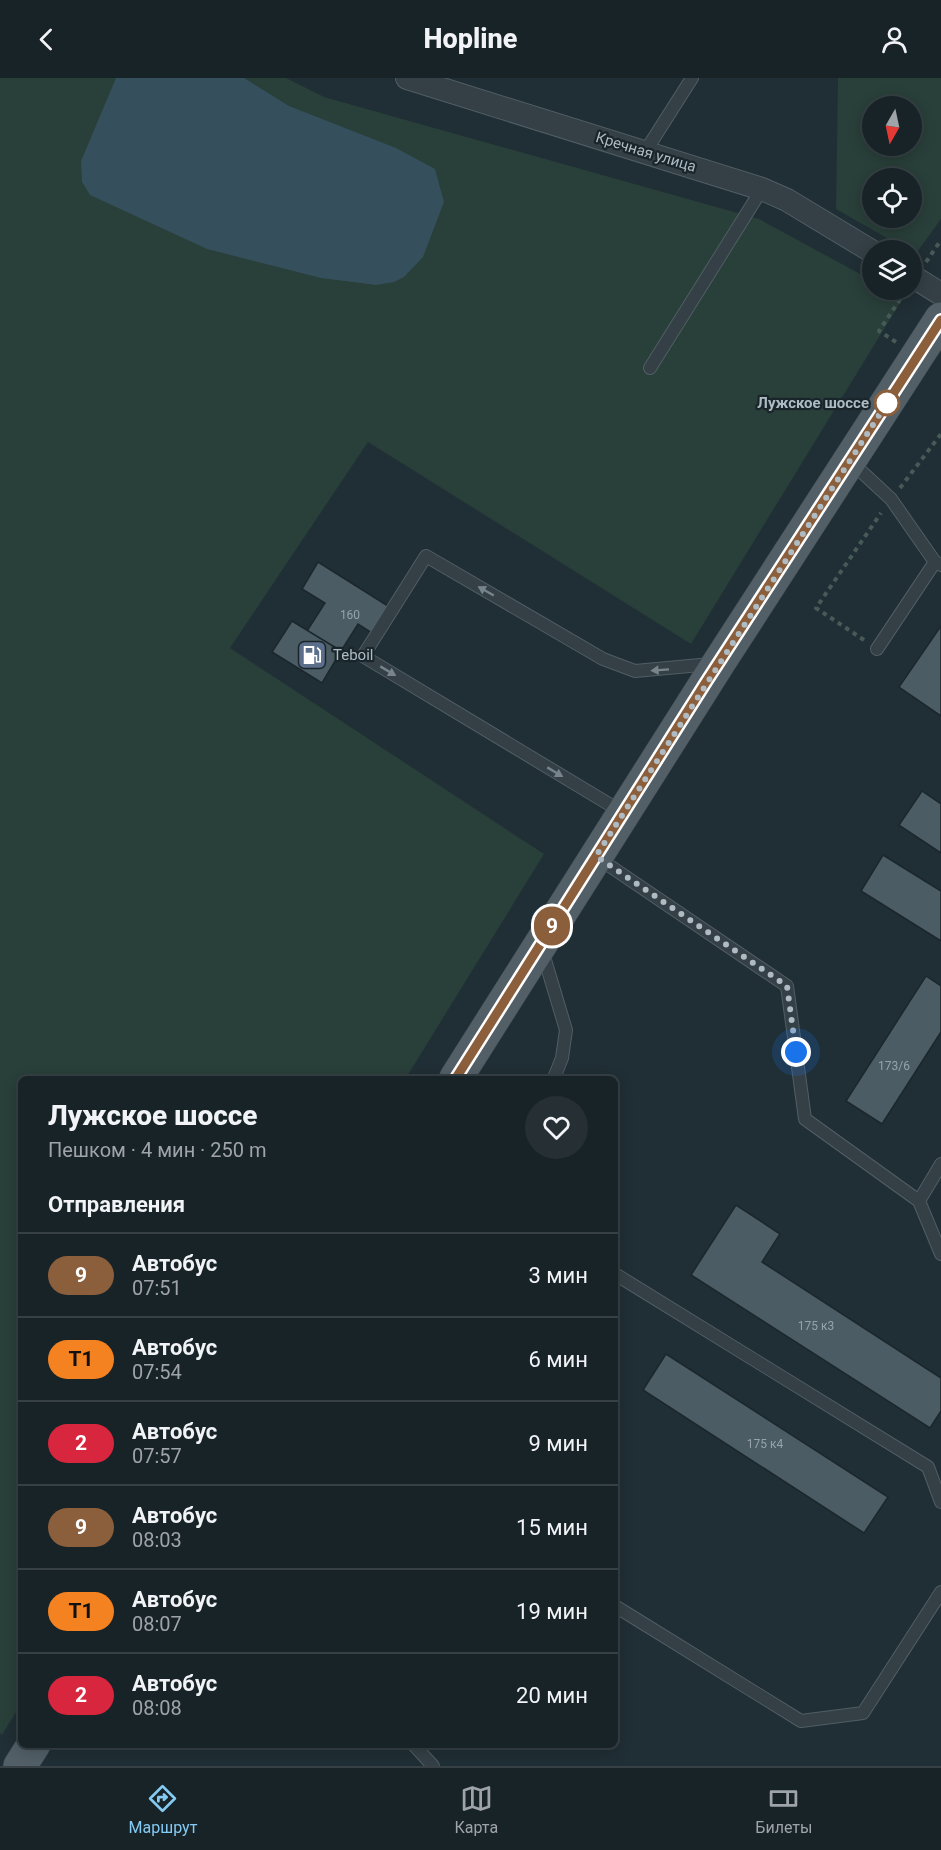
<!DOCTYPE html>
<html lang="ru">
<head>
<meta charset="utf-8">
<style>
  :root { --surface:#182328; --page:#252f34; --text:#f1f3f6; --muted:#9fa4a8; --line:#364045; --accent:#84caf2 }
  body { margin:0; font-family:Roboto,sans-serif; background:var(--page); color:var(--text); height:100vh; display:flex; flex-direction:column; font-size:22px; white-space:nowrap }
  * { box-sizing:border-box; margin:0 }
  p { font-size:20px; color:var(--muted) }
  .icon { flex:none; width:33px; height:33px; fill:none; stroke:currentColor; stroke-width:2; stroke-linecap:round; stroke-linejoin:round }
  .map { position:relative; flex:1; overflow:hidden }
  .drawer { position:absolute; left:18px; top:998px; width:600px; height:672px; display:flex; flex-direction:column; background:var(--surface); border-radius:9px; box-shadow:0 3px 15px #0003,0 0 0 2px var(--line) }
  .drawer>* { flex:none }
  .badge { padding:0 12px; border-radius:20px; font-size:21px; line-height:39px }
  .needle { width:39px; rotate:189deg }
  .tools { position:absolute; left:862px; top:18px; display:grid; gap:12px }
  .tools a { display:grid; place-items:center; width:60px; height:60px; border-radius:50%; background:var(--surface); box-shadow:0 3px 15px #0003,0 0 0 2px var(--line); font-size:30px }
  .you { position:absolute; width:30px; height:30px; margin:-15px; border:4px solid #fff; border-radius:50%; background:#1a73e8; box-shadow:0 0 0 9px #1a73e833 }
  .map>.badge { position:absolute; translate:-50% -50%; box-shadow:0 0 0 3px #fff }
  h2 { padding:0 30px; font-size:22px; line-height:54px }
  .round { display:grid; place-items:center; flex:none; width:63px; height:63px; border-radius:32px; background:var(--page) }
  .overview { display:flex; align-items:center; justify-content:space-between; height:102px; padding:0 30px }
  h1 { font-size:28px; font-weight:800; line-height:45px }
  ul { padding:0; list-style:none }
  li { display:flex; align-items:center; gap:18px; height:84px; padding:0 30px; border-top:2px solid var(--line) }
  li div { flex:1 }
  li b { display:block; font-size:22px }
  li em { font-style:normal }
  li .badge { min-width:66px; font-weight:700; text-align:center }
  header { display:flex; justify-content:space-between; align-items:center; height:78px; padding:0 30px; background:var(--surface); font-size:27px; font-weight:800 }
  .menu { display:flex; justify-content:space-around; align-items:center; height:84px; border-top:2px solid var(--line); background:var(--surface); font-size:16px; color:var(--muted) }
  .menu a { display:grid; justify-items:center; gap:3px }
  .menu .on { color:var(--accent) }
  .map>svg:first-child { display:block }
</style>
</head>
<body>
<header><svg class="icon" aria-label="back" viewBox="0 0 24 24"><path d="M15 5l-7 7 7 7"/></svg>Hopline<svg class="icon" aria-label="person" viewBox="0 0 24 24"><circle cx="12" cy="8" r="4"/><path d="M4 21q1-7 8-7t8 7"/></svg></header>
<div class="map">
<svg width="941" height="1688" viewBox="0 0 941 1688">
  <rect width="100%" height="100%" fill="#202f35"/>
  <g fill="#293f39" fill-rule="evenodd">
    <path d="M 0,0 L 286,0 L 324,19 L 759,141 L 873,203 L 873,212 L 888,212 L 903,220 L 691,566 L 368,364 L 230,570 L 544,776 L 406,1000 L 21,1000 L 21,1626 L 2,1657 L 0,1655 Z"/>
    <path d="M 838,0 L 941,0 L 941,141 L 915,177 L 912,172 L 908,172 L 836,131 ZM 873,28 L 912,28 L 912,68 L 873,68 ZM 873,100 L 912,100 L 912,140 L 873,140 Z"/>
  </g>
  <path fill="#354f5c" d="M 116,0 L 244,0 L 289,28 L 396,70 L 435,91 L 444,124 L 423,179 L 404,199 L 394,204 L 376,207 L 321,200 L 207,171 L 90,117 L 82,104 L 81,83 Z"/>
  <g fill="#4c5c64" stroke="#1b272c" stroke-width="1.5">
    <path d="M 318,484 L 388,528 L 372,555 L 358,546 L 341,573 L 307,553 L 325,525 L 302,511 Z"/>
    <path d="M 292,543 L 341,573 L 322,605 L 272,574 Z"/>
    <path d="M 941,548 L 941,638 L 899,609 Z"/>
    <path d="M 922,713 L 941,726 L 941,775 L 899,747 Z"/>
    <path d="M 883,777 L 941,813 L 941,863 L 861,813 Z"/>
    <path d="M 926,898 L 941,908 L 941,954 L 882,1046 L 846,1023 Z"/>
    <path d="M 736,1127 L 780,1156 L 762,1184 L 941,1300 L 941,1333 L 930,1350 L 691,1197 Z"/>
    <path d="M 666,1276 L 888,1419 L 864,1455 L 643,1312 Z"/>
  </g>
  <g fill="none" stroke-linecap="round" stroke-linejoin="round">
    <g stroke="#515e64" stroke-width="14">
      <g id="service">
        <path d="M 645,74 L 692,0"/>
        <path d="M 650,290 L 762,111"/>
        <path d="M 850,383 L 891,421 L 935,484 L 941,487"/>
        <path d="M 877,571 L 935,484"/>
        <path d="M 622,734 L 363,578 L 426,478 L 603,581 L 635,593 L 711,586"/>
        <path d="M 598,780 L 787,908 L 805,1041 L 919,1123 L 941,1176"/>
        <path d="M 542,872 L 566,952 L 562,980 L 554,1000"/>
        <path d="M 919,1123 L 941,1086"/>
        <path d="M 615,1196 L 928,1389 L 941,1424"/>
        <path d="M 615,1528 L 801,1643 L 863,1635 L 941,1514"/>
        <path d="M 413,1666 L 433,1688"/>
      </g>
    </g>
    <g stroke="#515e64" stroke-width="24">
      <g id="minor">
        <path d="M 407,0 L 762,111 L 787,122 L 873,174"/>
        <path d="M 912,198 L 941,216"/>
      </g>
    </g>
    <g stroke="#404c52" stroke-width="34">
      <g id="primary">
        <path d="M 456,1000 L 718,586 L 941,241"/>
        <path d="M 20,1688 L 34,1666"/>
      </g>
    </g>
    <g stroke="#465a57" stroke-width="4" stroke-dasharray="4.5 4.5" stroke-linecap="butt">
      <path d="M 926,184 L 941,162"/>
      <path d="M 896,264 L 879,253 L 903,217"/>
      <path d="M 900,410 L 941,356"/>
      <path d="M 864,562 L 816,530 L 881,435"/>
    </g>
    <use href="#service" stroke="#344046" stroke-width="12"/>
    <use href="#minor" stroke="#344046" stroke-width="22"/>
    <use href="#primary" stroke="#525f66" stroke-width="33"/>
  </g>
  <defs><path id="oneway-solid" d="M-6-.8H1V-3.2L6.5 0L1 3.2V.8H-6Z" transform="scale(1.5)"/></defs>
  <g fill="#77848b">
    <use href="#oneway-solid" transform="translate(486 513) rotate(-150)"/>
    <use href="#oneway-solid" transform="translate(660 592) rotate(176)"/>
    <use href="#oneway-solid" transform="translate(388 593) rotate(31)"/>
    <use href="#oneway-solid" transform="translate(555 694) rotate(31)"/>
  </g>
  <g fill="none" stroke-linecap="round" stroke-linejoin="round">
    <g stroke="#fff" stroke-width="14">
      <path id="line" d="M 456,1000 L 706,604 L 941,242"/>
    </g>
    <use href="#line" stroke="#8b5e3c" stroke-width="9"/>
    <path stroke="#aebbc3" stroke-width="6" stroke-dasharray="0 10.8" d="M 796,974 L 787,908 L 596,778 L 887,325"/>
  </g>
  <defs>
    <g id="fuel-square" transform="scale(1.5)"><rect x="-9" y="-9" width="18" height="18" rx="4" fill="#5c6f8a" stroke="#19252a"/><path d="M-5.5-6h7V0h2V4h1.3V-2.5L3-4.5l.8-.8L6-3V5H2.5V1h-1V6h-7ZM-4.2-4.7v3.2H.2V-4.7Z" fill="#fff"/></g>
  </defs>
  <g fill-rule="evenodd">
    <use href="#fuel-square" x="312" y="577"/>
  </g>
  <circle fill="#fff" stroke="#8b5e3c" stroke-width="3" cx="887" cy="325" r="12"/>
  <g text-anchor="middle" stroke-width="4.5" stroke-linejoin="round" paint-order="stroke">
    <g font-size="12" fill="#96a3ab">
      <text x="350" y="541">160</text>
      <text x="894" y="992">173/6</text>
      <text x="816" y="1252">175 к3</text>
      <text x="765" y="1370">175 к4</text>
    </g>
    <g font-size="15" fill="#aebbc3" stroke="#19252a">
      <text transform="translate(646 74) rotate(17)" y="5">Кречная улица</text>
    </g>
    <g font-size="15" font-weight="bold" fill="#aebbc3" stroke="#19252a" text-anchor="end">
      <text x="869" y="330">Лужское шоссе</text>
    </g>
    <g font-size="15" fill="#aebbc3" stroke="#19252a" text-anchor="start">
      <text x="333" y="582">Teboil</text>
    </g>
  </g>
</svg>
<div class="tools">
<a><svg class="needle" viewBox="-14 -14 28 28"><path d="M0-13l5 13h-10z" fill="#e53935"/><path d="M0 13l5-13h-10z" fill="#9fa4a8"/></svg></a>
<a><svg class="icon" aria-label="locate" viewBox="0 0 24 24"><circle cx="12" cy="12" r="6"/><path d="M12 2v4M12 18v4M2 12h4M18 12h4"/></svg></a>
<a><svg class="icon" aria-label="layers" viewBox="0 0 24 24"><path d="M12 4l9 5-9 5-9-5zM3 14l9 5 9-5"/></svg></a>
</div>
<div class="you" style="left:796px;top:974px"></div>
<b class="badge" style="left:552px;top:848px;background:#8b5e3c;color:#fff">9</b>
<section class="drawer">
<div class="overview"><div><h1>Лужское шоссе</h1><p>Пешком · 4 мин · 250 m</p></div><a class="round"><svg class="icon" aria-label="heart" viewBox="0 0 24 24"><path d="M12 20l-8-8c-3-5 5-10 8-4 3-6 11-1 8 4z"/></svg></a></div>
<h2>Отправления</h2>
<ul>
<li><span class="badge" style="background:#8b5e3c;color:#fff">9</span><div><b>Автобус</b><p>07:51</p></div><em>3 мин</em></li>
<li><span class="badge" style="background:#f58220;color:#111">Т1</span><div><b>Автобус</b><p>07:54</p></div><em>6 мин</em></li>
<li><span class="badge" style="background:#d7263d;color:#fff">2</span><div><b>Автобус</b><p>07:57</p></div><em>9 мин</em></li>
<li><span class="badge" style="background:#8b5e3c;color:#fff">9</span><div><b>Автобус</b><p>08:03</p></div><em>15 мин</em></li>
<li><span class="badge" style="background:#f58220;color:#111">Т1</span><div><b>Автобус</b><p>08:07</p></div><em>19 мин</em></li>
<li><span class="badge" style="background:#d7263d;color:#fff">2</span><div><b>Автобус</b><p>08:08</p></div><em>20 мин</em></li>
</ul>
</section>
</div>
<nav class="menu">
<a class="on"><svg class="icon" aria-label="directions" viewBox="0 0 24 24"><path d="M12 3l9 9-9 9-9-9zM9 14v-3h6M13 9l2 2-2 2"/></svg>Маршрут</a>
<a><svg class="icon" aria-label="map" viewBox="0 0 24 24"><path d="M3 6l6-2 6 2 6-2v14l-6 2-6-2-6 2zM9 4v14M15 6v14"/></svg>Карта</a>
<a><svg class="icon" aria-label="tickets" viewBox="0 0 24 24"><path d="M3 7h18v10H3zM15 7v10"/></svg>Билеты</a>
</nav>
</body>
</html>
